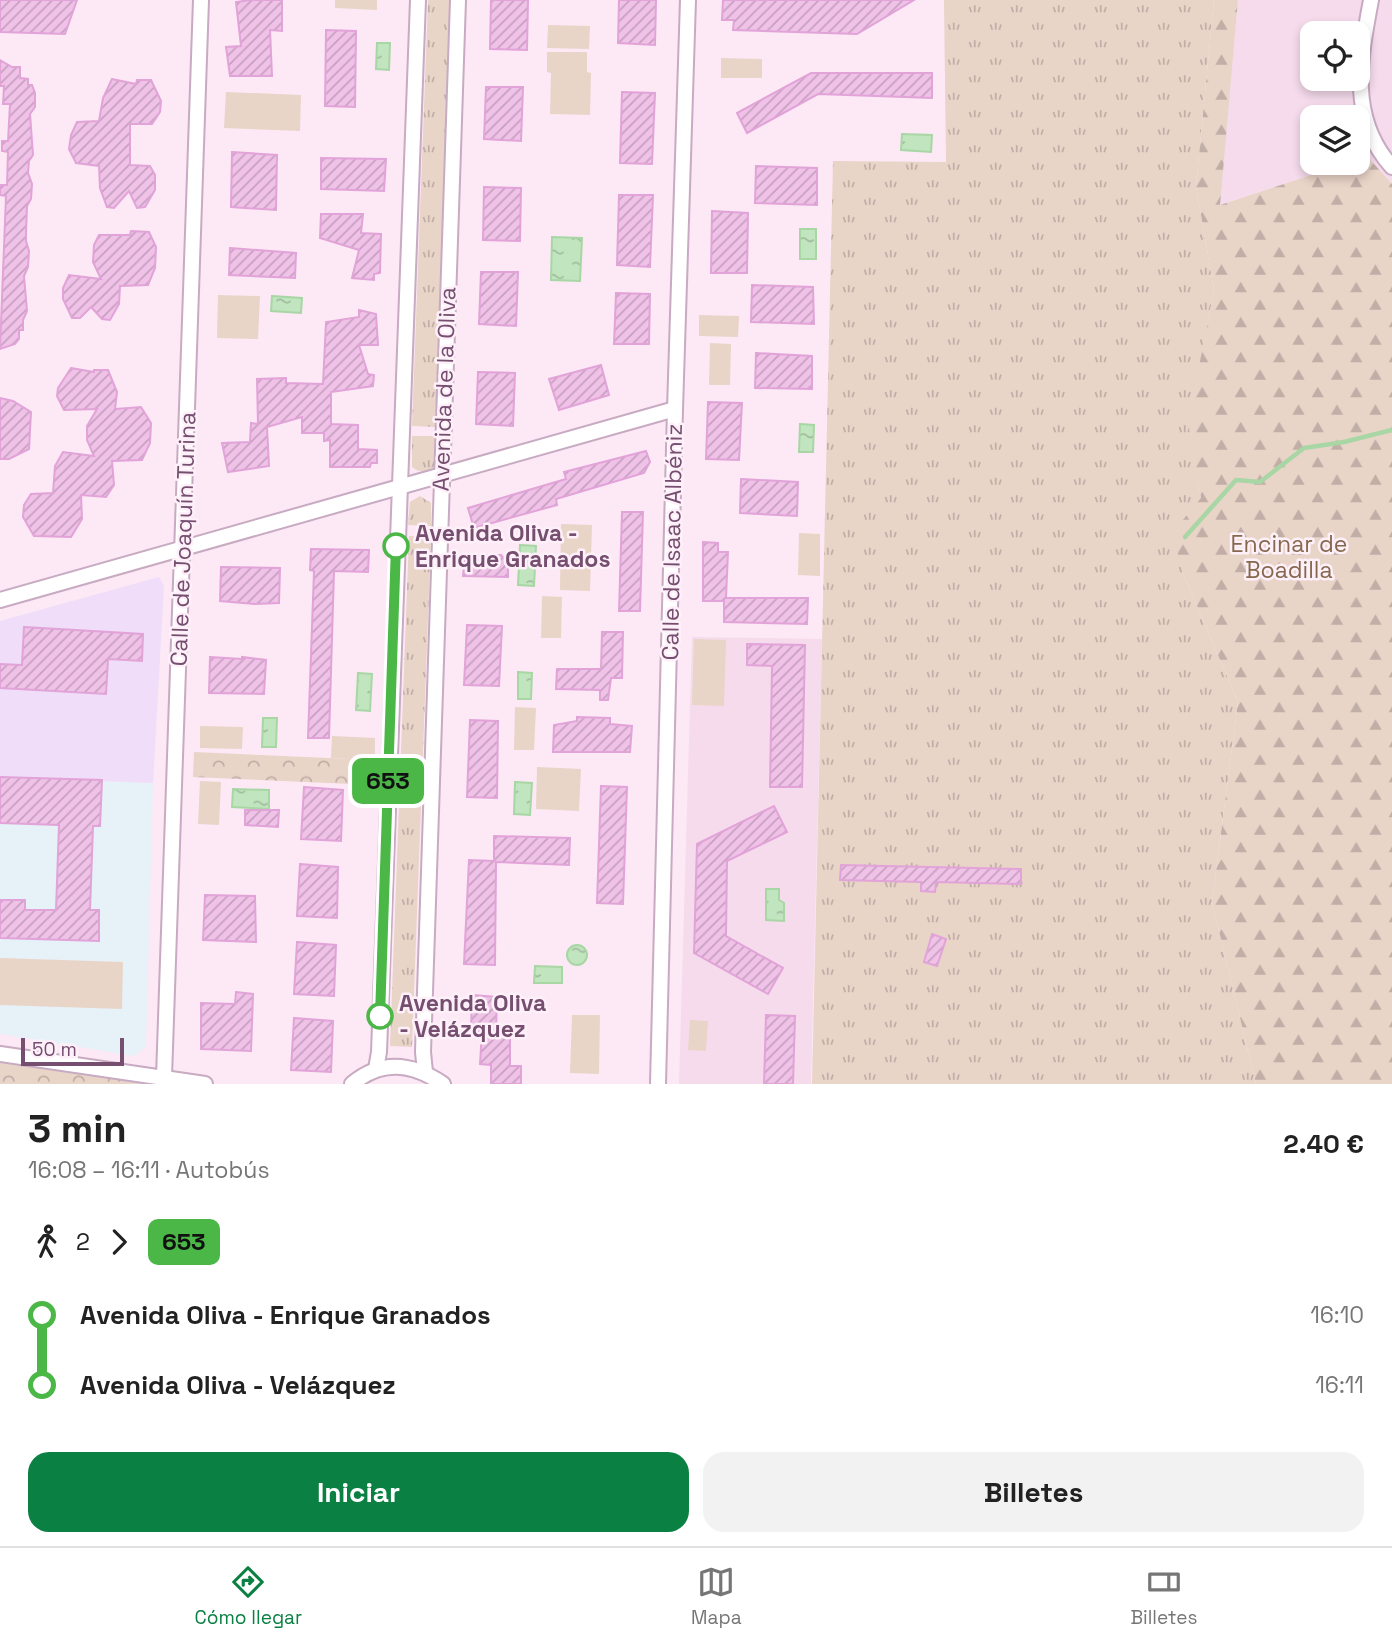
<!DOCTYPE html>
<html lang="es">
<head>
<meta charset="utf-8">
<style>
  :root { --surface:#fff; --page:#f2f2f2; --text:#222; --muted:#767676; --line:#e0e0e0; --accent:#0b8043 }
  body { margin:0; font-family:"Space Grotesk",sans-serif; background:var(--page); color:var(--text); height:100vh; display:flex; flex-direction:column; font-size:26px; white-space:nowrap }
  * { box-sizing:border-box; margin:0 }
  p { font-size:23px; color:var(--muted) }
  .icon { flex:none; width:38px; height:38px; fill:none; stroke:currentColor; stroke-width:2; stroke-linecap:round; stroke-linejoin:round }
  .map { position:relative; height:1084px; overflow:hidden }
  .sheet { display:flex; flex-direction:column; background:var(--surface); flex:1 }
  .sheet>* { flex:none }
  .badge { padding:0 14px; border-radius:10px; font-size:24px; line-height:46px }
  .controls { position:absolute; left:1300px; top:21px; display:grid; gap:14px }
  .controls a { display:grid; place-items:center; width:70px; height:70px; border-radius:14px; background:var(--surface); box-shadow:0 4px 10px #0003; font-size:35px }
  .scale { position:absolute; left:21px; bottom:18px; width:103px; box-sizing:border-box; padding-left:7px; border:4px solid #754e70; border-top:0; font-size:19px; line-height:24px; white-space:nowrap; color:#754e70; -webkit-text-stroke:5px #fef0f9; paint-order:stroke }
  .map>.badge { position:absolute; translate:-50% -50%; box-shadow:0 0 0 4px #fff }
  .legs { display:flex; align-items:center; gap:10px; height:77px; padding:0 28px; font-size:23px }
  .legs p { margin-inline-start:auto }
  .summary { display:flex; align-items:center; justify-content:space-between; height:119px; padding:0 28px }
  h1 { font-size:38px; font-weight:700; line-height:52px }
  .button { display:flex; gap:14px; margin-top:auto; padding:14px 28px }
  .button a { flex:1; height:80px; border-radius:21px; background:var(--accent); color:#fff; font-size:28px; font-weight:700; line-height:80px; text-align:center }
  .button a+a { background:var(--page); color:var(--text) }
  ul { padding:0 28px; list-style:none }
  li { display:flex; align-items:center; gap:24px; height:70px; font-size:26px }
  li i { display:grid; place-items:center; width:10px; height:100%; margin:0 9px; background:currentColor }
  li i::after { content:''; width:18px; height:18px; margin:-9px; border:5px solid; border-radius:50%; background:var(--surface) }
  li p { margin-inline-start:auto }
  li:first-child i { background:linear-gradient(#0000 50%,currentColor 0) }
  li:last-child i { background:linear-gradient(currentColor 50%,#0000 0) }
  .tabs { display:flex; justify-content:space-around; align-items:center; height:98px; border-top:2px solid var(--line); background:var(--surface); font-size:19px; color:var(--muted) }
  .tabs a { display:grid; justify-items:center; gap:4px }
  .tabs .current { color:var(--accent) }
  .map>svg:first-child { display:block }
</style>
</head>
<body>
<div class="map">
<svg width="1392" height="1084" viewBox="0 0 1392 1084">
  <defs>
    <pattern id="grass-tufts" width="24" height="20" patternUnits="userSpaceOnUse" patternTransform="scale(1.75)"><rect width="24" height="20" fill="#e9d4c8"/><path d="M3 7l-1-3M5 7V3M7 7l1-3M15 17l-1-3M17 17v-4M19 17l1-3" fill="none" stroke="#c1aea7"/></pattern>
    <pattern id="forest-firs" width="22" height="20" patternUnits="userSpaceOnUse" patternTransform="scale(1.75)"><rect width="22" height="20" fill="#e9d4c8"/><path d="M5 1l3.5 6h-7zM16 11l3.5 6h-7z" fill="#c1aea7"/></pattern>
    <pattern id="park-crowns" width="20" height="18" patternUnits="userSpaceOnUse" patternTransform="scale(1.75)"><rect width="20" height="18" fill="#e9d4c8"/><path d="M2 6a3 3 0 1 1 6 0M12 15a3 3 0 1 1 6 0" fill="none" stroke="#c1aea7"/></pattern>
    <pattern id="water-ripples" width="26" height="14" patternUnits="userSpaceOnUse" patternTransform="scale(1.75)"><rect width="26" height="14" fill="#c1e5be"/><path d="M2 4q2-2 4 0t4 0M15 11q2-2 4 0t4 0" fill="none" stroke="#a1bc9f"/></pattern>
    <pattern id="building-hatch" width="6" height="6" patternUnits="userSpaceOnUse" patternTransform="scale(1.75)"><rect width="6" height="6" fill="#f0c2e8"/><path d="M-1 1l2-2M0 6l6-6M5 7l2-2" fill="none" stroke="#c7a0c0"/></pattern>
  </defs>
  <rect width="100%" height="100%" fill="#fce9f5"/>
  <g fill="#f5dbec" fill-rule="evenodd">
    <path d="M 1238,0 L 1392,0 L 1392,184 L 1367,156 L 1358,159 L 1358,117 L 1312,117 L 1312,163 L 1347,163 L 1219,205 ZM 1312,33 L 1358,33 L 1358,79 L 1312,79 Z"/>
    <path d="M 692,637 L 822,639 L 811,1084 L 679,1084 Z"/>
  </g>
  <path fill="#e6f1f8" d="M 0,777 L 153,783 L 146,1047 L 134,1056 L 0,1034 Z"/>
  <path fill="#efddf9" d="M 159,577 L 164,586 L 153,783 L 0,777 L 0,621 Z"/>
  <g fill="url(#grass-tufts)">
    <path d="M 428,0 L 451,0 L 435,427 L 412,426 Z"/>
    <path d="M 944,0 L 1214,0 L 1196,186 L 1214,290 L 1189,422 L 1201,498 L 1183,573 L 1238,702 L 1212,902 L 1256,1084 L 812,1084 L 833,161 L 946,162 Z"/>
    <path d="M 412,436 L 435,436 L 434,467 C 428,472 418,473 412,467 Z"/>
    <path d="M 420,496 L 431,503 L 431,526 L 408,525 L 410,502 Z"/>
    <path d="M 409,536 L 431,537 L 412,1047 L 390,1046 Z"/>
  </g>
  <path fill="url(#forest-firs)" d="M 1214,0 L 1238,0 L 1220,205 L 1347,163 L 1358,163 L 1358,159 L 1367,156 L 1392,184 L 1392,1084 L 1256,1084 L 1212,902 L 1238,702 L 1183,573 L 1172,533 L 1201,498 L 1188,422 L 1214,290 L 1196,186 Z"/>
  <g fill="url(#park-crowns)">
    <path d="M 194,752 L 375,760 L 374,785 L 193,777 Z"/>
    <path d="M 0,1062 L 147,1084 L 0,1084 Z"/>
  </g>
  <g fill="#e9d4c8">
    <path d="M 335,0 L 377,0 L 377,10 L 335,8 Z"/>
    <path d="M 548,25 L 590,26 L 589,49 L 547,48 Z"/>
    <path d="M 547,52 L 587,52 L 587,72 L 591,73 L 590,115 L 550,114 L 551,73 L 547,72 Z"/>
    <path d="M 721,58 L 762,59 L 762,78 L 721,78 Z"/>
    <path d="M 226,92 L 301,95 L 300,131 L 224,128 Z"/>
    <path d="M 218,295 L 260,296 L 258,339 L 217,338 Z"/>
    <path d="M 699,315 L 739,316 L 738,337 L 699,336 Z"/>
    <path d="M 710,343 L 731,344 L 730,385 L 709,385 Z"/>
    <path d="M 561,524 L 592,525 L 590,591 L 560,590 Z"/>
    <path d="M 799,533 L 820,534 L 820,576 L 798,575 Z"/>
    <path d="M 542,596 L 562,597 L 561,638 L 541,638 Z"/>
    <path d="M 694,639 L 726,640 L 724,706 L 692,705 Z"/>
    <path d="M 515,707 L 536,708 L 534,750 L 514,750 Z"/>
    <path d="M 200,726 L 243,727 L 242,749 L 200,748 Z"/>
    <path d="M 332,736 L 375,738 L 375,760 L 331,758 Z"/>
    <path d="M 537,767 L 581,769 L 579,811 L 536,809 Z"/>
    <path d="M 200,781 L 221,782 L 219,825 L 198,824 Z"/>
    <path d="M 0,958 L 123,962 L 122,1009 L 0,1005 Z"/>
    <path d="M 572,1015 L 600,1015 L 599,1074 L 570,1073 Z"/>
    <path d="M 690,1020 L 708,1021 L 706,1051 L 688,1050 Z"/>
  </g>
  <g fill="url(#water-ripples)" stroke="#a8d6a5" stroke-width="2">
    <path d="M 377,43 L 390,43 L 389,70 L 376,69 Z"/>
    <path d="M 902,134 L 932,135 L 931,152 L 901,150 Z"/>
    <rect x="800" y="229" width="16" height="30"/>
    <path d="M 552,237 L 582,238 L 580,281 L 551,280 Z"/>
    <path d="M 272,296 L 302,298 L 301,313 L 271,311 Z"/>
    <path d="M 800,424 L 814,425 L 813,452 L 799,452 Z"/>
    <path d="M 520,545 L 536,546 L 534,586 L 518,585 Z"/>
    <path d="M 518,672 L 532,673 L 531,699 L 518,699 Z"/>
    <path d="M 358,673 L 372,674 L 370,711 L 356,710 Z"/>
    <path d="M 263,718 L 277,718 L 276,747 L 262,747 Z"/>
    <path d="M 515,782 L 532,783 L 530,815 L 514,814 Z"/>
    <path d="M 233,789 L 269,790 L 269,809 L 232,807 Z"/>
    <path d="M 766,889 L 779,889 L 779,900 L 784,903 L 784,921 L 766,920 Z"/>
    <circle cx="577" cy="955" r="10"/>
    <path d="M 535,966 L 562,967 L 562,983 L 534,983 Z"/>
  </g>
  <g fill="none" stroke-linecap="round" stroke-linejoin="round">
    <path stroke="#a8d6a5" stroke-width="4.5" d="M 1185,537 L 1236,480 L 1260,482 L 1304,448 L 1344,442 L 1392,430"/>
  </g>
  <g fill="url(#building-hatch)" stroke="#e2a3d8" stroke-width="2">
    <path d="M 0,0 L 77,0 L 65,34 L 0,32 Z"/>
    <path d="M 250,0 L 282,0 L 282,31 L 270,30 L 272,76 L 230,76 L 226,47 L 241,46 L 236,2 Z"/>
    <path d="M 491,0 L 528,0 L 527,50 L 490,49 Z"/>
    <path d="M 619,0 L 656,0 L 655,45 L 618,43 Z"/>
    <path d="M 723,0 L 914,0 L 857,34 L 733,30 L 734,20 L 722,20 Z"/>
    <path d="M 326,30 L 356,31 L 355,107 L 325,106 Z"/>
    <path d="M 0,60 L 12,67 L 20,67 L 20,78 L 28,79 L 28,85 L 32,85 L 35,93 L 35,107 L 30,114 L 33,155 L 29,161 L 28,173 L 32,184 L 31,199 L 27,206 L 26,233 L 26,241 L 29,251 L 28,267 L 24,276 L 27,311 L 23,320 L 23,330 L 19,330 L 19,339 L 15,344 L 0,349 L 6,196 L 0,195 L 0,185 L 7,185 L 8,152 L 2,151 L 2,141 L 8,141 L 10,104 L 3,104 L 4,86 L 0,86 Z"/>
    <path d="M 811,73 L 932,73 L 932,98 L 818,94 L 747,133 L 737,113 Z"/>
    <path d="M 112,79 L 136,84 L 137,80 L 151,80 L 161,101 L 160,112 L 152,124 L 130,124 L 130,165 L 150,166 L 155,175 L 155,190 L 145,207 L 137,208 L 129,191 L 114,208 L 107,207 L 100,188 L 99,166 L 76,163 L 69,149 L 71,135 L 77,122 L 99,121 L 103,98 Z"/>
    <path d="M 486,87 L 523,87 L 521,141 L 484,139 Z"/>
    <path d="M 622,92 L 655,93 L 652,164 L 620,163 Z"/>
    <path d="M 232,152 L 277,155 L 276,210 L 231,207 Z"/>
    <path d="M 321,158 L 386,159 L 384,191 L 321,189 Z"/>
    <path d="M 756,166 L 817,168 L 817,205 L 755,203 Z"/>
    <path d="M 484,187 L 521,188 L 520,241 L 483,240 Z"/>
    <path d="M 619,195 L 653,195 L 650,267 L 617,265 Z"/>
    <path d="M 712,211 L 748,213 L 747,273 L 711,273 Z"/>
    <path d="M 321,214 L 363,214 L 361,233 L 381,234 L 380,273 L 374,274 L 374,280 L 352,278 L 359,250 L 320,238 Z"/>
    <path d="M 131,231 L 149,232 L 156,247 L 155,268 L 148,285 L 120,286 L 119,304 L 110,320 L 102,319 L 91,307 L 80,318 L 72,318 L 63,299 L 63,288 L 69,275 L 101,279 L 93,262 L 94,245 L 99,235 L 130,235 Z"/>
    <path d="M 230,248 L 296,253 L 295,278 L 229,275 Z"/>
    <path d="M 481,272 L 518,272 L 516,326 L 479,324 Z"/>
    <path d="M 752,285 L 813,287 L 814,324 L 751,322 Z"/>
    <path d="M 616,293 L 650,294 L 649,344 L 614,344 Z"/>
    <path d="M 359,310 L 376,314 L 378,345 L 359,345 L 368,374 L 374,375 L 373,386 L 331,392 L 331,424 L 358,425 L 358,449 L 377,450 L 377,463 L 371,463 L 370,467 L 330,467 L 330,440 L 324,441 L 324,433 L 302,433 L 302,417 L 267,427 L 269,466 L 228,472 L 222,443 L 250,442 L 251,423 L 258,424 L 257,379 L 286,378 L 286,383 L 323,384 L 326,322 L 359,317 Z"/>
    <path d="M 756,353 L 812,356 L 812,389 L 755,388 Z"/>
    <path d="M 601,365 L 609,395 L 559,410 L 549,379 Z"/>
    <path d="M 71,368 L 94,372 L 94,370 L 108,370 L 117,392 L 115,409 L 141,407 L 151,423 L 150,443 L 142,460 L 112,461 L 114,485 L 106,497 L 81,495 L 82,519 L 71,537 L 34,536 L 23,517 L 24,505 L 31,494 L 53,493 L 55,466 L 63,452 L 94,456 L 87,440 L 87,426 L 97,409 L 64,410 L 57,396 L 58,388 Z"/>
    <path d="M 478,372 L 515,373 L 513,426 L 476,424 Z"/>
    <path d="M 0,398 L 13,401 L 31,412 L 29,449 L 9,459 L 0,459 Z"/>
    <path d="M 708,402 L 742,403 L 739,460 L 706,459 Z"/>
    <path d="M 646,451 L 650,462 L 644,473 L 556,499 L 557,505 L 474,528 L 468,508 L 566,479 L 564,472 Z"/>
    <path d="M 741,479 L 798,482 L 797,516 L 740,513 Z"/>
    <path d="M 622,512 L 643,512 L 640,611 L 619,611 Z"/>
    <path d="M 703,542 L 718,543 L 718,552 L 728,552 L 726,598 L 808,598 L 807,624 L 724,622 L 724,601 L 703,601 Z"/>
    <path d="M 311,549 L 369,550 L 368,572 L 334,571 L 329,738 L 308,738 L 314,571 L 310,570 Z"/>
    <path d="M 465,555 L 501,555 L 508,563 L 508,577 L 463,576 Z"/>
    <path d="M 221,567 L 280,568 L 279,603 L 255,604 L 220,601 Z"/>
    <path d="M 467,625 L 502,626 L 499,686 L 464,685 Z"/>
    <path d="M 24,627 L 143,634 L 142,661 L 108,659 L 106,694 L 0,688 L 0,664 L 22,665 Z"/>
    <path d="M 602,632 L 623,632 L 622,678 L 611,678 L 608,700 L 600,700 L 600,690 L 556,689 L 557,669 L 601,669 Z"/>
    <path d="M 747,644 L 805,645 L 802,787 L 770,787 L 772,666 L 747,665 Z"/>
    <path d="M 210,657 L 242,659 L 242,657 L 266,660 L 264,694 L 209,693 Z"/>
    <path d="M 577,717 L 610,718 L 610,724 L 632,726 L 630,752 L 553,752 L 554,725 L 577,721 Z"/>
    <path d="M 470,720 L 498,721 L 497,798 L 467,797 Z"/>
    <path d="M 0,777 L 102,780 L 100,826 L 93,826 L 90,910 L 99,910 L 99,941 L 0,938 L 0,900 L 25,900 L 25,910 L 56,910 L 59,825 L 0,823 Z"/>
    <path d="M 601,786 L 627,787 L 623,904 L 597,903 Z"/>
    <path d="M 304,787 L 343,790 L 341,841 L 301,839 Z"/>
    <path d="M 774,806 L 787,832 L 727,861 L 726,936 L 783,968 L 768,994 L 694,953 L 697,844 Z"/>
    <path d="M 245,810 L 279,810 L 278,827 L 245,825 Z"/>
    <path d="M 494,836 L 570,838 L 569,865 L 496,862 L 495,965 L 464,964 L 469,860 L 494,861 Z"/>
    <path d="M 300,864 L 338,867 L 337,918 L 297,916 Z"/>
    <path d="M 841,865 L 1021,869 L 1021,884 L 936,882 L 935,892 L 921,891 L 921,882 L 840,880 Z"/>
    <path d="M 205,895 L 255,896 L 256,942 L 203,940 Z"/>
    <path d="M 932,934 L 946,939 L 937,966 L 924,962 Z"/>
    <path d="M 297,942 L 336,945 L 334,996 L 294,994 Z"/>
    <path d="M 236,992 L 253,994 L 251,1051 L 201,1049 L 201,1003 L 235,1004 Z"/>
    <path d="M 472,995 L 497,997 L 496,1031 L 510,1032 L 510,1066 L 521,1066 L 521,1084 L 491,1084 L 491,1065 L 480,1064 L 482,1031 L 471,1030 Z"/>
    <path d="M 766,1015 L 795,1016 L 793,1084 L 764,1084 Z"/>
    <path d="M 294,1018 L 333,1021 L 331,1072 L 291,1070 Z"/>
  </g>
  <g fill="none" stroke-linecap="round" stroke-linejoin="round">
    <g stroke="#c8aac2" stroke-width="18">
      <g id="minor">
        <path d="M 1371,0 C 1360,59 1348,118 1392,167"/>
        <path d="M 0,600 L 675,409"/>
        <path d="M 0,1054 L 205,1084"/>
        <path d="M 376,1069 L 379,1052 L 418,0"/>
        <path d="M 425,1072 L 423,1052 L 458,0"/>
        <path d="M 164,1077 L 201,0"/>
        <path d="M 352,1084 C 382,1059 412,1063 443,1084"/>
        <path d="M 658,1084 L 675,409 L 688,0"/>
      </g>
    </g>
    <use href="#minor" stroke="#fff" stroke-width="14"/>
  </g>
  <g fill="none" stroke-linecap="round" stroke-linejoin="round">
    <g stroke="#fff" stroke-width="16">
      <path id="line-1" d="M 380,1016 L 396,546"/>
    </g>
    <use href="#line-1" stroke="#4ab747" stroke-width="10"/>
  </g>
  <g fill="#fff" stroke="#4ab747" stroke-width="3.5">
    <circle cx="396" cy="546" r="12"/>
    <circle cx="380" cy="1016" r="12"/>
  </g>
  <g text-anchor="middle" stroke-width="5" stroke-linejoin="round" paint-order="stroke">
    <g font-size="23" fill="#754e70" stroke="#fef0f9">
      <text transform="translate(444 389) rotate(-88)" y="8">Avenida de la Oliva</text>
      <text transform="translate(183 539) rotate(-88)" y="8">Calle de Joaquín Turina</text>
      <text transform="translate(672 542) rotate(-89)" y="8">Calle de Isaac Albéniz</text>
    </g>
    <g font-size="23" font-weight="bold" fill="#754e70" stroke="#fef0f9" text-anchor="start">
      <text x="415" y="541">Avenida Oliva -<tspan x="415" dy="26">Enrique Granados</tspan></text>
      <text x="399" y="1011">Avenida Oliva<tspan x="399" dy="26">- Velázquez</tspan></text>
    </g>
    <g font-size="23" fill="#86684c" stroke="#fef0f9">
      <text x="1289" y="552">Encinar de<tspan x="1289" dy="26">Boadilla</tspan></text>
    </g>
  </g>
</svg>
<div class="controls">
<a><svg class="icon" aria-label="locate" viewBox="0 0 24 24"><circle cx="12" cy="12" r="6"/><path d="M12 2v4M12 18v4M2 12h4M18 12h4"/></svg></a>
<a><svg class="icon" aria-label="layers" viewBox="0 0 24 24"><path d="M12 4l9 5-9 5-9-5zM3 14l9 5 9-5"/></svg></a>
</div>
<div class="scale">50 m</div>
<b class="badge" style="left:388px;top:781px;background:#4ab747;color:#111">653</b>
</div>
<section class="sheet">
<div class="summary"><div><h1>3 min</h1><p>16:08 – 16:11 · Autobús</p></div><b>2.40 €</b></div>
<div class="legs"><svg class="icon" aria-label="walk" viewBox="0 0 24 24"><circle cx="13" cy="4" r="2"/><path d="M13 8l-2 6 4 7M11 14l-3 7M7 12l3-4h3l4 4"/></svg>2<svg class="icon" aria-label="forward" viewBox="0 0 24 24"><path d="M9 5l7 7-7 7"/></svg><b class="badge" style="background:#4ab747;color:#111">653</b></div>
<ul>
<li><i style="color:#4ab747"></i><b>Avenida Oliva - Enrique Granados</b><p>16:10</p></li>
<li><i style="color:#4ab747"></i><b>Avenida Oliva - Velázquez</b><p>16:11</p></li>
</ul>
<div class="button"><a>Iniciar</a><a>Billetes</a></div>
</section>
<nav class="tabs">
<a class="current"><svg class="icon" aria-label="directions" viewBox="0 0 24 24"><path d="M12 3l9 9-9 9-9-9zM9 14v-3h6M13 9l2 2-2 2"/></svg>Cómo llegar</a>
<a><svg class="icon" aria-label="map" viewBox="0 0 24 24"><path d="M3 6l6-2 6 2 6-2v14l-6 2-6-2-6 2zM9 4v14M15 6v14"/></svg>Mapa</a>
<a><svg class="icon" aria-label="tickets" viewBox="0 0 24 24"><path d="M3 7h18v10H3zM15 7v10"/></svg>Billetes</a>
</nav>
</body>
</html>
